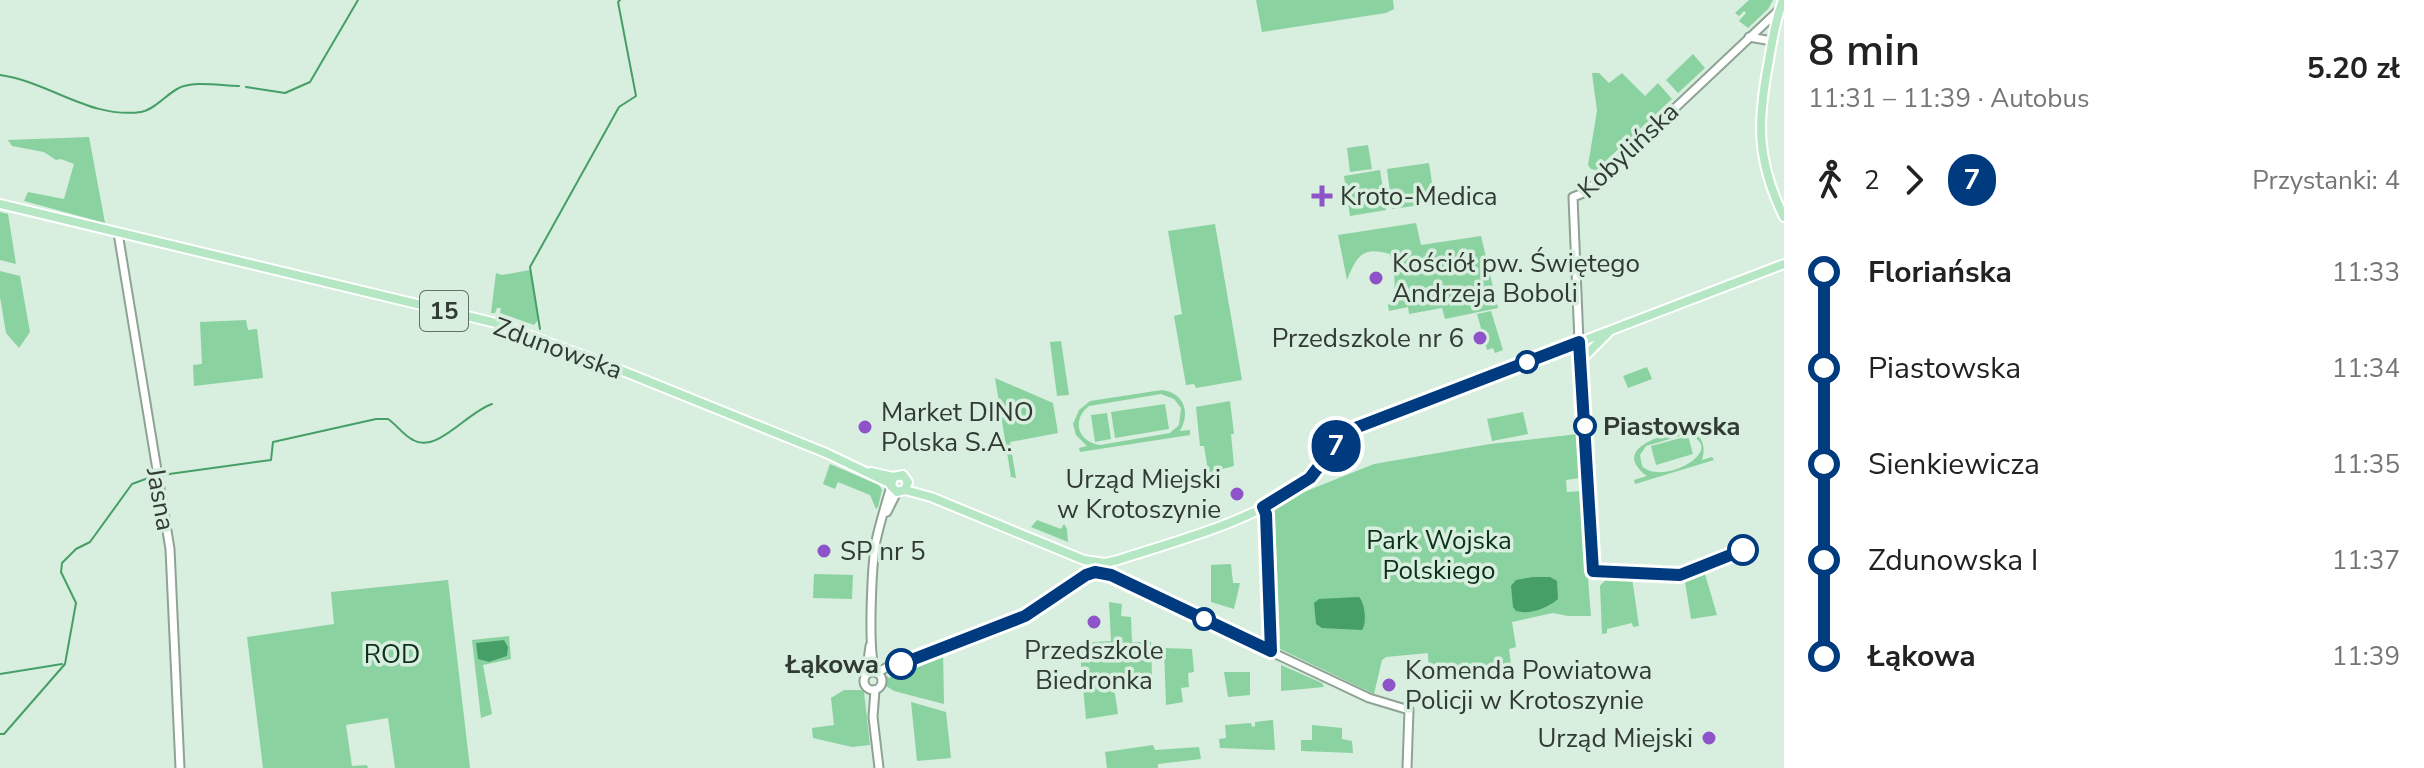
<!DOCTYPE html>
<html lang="pl">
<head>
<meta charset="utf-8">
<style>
  :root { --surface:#fff; --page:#f2f2f2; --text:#222; --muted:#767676 }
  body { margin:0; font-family:"Nunito Sans",sans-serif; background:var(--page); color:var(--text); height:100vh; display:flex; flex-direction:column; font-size:30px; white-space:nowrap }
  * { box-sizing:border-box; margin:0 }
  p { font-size:26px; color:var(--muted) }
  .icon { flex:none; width:44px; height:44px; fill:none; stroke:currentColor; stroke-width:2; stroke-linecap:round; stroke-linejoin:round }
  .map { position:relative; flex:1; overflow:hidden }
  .details { display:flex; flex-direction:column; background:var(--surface); width:640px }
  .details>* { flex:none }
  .badge { padding:0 16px; border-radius:26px; font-size:28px; line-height:52px }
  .map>.badge { position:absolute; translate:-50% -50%; box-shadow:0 0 0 4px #fff }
  .legs { display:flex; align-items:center; gap:12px; height:88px; padding:0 24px; font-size:26px }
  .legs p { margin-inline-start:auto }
  .summary { display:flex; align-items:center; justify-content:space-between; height:136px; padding:0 24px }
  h1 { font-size:44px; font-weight:600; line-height:60px }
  ul { padding:0 24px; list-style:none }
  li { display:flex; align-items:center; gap:28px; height:96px; font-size:30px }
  li i { display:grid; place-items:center; width:12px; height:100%; margin:0 10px; background:currentColor }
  li i::after { content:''; width:20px; height:20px; margin:-10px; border:6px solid; border-radius:50%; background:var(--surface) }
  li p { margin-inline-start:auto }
  li:first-child i { background:linear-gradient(#0000 50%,currentColor 0) }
  li:last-child i { background:linear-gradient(currentColor 50%,#0000 0) }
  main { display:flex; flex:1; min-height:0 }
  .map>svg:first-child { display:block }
</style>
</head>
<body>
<main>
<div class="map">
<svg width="1784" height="768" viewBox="0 0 1784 768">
  <rect width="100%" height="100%" fill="#d8eede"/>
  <g fill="#8ad2a0" fill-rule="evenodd">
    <path d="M 1256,0 L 1393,0 L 1394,9 L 1386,13 L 1262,32 Z"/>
    <path d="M 1749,0 L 1773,0 L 1768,9 L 1748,28 L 1739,21 L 1746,13 L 1744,11 L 1739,16 L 1735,13 Z"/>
    <path d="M 1693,54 L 1705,68 L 1678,93 L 1666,80 Z"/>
    <path d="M 1592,73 L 1599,73 L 1609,83 L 1622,73 L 1645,96 L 1658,83 L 1672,99 L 1596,170 L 1591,169 L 1588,165 L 1597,111 Z"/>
    <path d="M 89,137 L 105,223 L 24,201 L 28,192 L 64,199 L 74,164 L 61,159 L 56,160 L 44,152 L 12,146 L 8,140 Z"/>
    <path d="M 1368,145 L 1372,169 L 1350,172 L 1347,148 Z"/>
    <path d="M 1429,163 L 1435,203 L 1392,209 L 1387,169 Z"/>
    <path d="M 1380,170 L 1386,210 L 1350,216 L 1344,176 Z"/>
    <path d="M 0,212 L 8,214 L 16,264 L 0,260 Z"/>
    <path d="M 1416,223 L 1421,245 L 1481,236 L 1498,308 L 1445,319 L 1442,308 L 1409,314 L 1408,307 L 1389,311 L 1388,305 C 1399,289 1394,273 1390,254 C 1363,246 1357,255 1347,280 L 1338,235 Z"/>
    <path d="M 1215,224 L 1242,380 L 1196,388 L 1194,384 L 1186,385 L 1174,316 L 1182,314 L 1168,231 Z"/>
    <path d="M 530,270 L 538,320 L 534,325 L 500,313 L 501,308 L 497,308 L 495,313 L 491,313 L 496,273 L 502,275 Z"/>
    <path d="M 0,271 L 20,276 L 30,332 L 19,348 L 6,333 L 0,297 Z"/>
    <path d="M 1491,311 L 1503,350 L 1495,353 L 1493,348 L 1487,350 L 1477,314 Z"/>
    <path d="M 246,320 L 248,330 L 257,329 L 263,378 L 194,386 L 193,365 L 202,364 L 200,322 Z"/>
    <path d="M 1061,341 L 1069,395 L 1057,396 L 1050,342 Z"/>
    <path d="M 1647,367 L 1652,379 L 1628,388 L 1623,376 Z"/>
    <path d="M 995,378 L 1053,403 L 1058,433 L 1010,442 L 1016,478 L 1011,477 Z"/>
    <path d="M 1162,390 C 1184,393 1191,412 1180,431 L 1190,430 L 1190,435 L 1080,452 L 1079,448 L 1087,446 L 1076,435 L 1073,424 L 1079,410 L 1090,401 ZM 1161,394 L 1174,399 L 1181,408 L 1179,425 L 1170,433 L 1100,445 C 1078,442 1071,420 1089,406 Z"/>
    <path d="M 1230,401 L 1234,434 L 1231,434 L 1234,466 L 1203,474 L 1208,471 L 1204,446 L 1200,446 L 1196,407 Z"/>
    <path d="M 1165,404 L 1169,429 L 1115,438 L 1111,412 Z"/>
    <path d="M 1523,412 L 1528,434 L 1492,441 L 1487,419 Z"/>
    <path d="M 1107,413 L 1111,439 L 1095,442 L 1091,415 Z"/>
    <path d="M 1683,430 C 1701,432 1707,444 1702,460 L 1712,457 L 1714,460 L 1635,484 L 1634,480 L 1647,476 C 1610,448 1664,435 1683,430 ZM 1687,434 C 1731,449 1662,487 1642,466 L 1640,455 L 1646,446 Z"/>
    <path d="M 1578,434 L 1580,478 L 1566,480 L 1567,492 L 1581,491 L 1591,616 L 1568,616 L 1553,613 L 1512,622 L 1516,647 L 1509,649 L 1512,671 L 1429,681 L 1428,653 L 1386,657 L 1382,660 L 1374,694 L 1278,648 L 1275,640 L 1280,640 L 1275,521 L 1270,520 L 1275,508 L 1304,492 L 1374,464 L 1490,444 Z"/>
    <path d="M 1688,436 L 1693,454 L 1656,465 L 1651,446 Z"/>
    <path d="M 830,464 L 879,485 L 882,490 L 878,507 L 876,509 L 870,495 L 838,482 L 835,489 L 823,484 Z"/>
    <path d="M 1037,520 L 1061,529 L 1064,524 L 1067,529 L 1068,542 L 1031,527 Z"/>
    <path d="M 1231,564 L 1233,583 L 1240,583 L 1234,609 L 1211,602 L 1211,565 Z"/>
    <path d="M 814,574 L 853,575 L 852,599 L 813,598 Z"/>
    <path d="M 1705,574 L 1717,615 L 1691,619 L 1685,582 Z"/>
    <path d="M 1609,576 L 1632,578 L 1639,626 L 1633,627 L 1632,623 L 1607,629 L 1607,633 L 1602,634 L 1600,586 Z"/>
    <path d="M 448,580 L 470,768 L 395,768 L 388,718 L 346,725 L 352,766 L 367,765 L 368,768 L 263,768 L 247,637 L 334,624 L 331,592 Z"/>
    <path d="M 1109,602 L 1122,604 L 1121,616 L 1131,617 L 1132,642 L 1151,642 L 1152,677 L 1113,681 L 1118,714 L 1086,719 L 1079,643 L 1111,641 Z"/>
    <path d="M 509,636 L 511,659 L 483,665 L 492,714 L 481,718 L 472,640 Z"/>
    <path d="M 1164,648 L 1192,649 L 1194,672 L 1188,673 L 1189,687 L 1181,688 L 1183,702 L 1166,705 Z"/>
    <path d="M 943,651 L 944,704 L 894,691 L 886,686 L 887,676 L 889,678 C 906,666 922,660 943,651 Z"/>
    <path d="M 1281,665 L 1322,683 L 1324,687 L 1281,691 Z"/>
    <path d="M 1224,672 L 1250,672 L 1250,695 L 1228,697 Z"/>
    <path d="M 844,690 L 861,690 L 864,692 L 870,745 L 852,747 L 813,738 L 812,728 L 834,725 L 831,698 Z"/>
    <path d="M 911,702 L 946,712 L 951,758 L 917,761 Z"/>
    <path d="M 1273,720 L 1275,750 L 1220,748 L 1219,739 L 1226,738 L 1225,725 L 1251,723 L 1252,727 L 1255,726 L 1255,722 Z"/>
    <path d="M 1312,725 L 1342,728 L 1342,739 L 1352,741 L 1353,753 L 1301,751 L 1301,740 L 1312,740 Z"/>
    <path d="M 1153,745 L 1155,750 L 1199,747 L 1201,759 L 1158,764 L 1158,768 L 1107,768 L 1105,752 Z"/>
  </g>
  <g fill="#469f66">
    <path d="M 1533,577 L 1550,577 L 1557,581 L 1558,599 C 1548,608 1530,615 1516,611 L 1513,607 L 1511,586 L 1516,580 Z"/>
    <path d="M 1359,597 C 1365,603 1367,623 1362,630 L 1322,628 L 1316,624 L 1314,603 L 1319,599 Z"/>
    <path d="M 504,640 L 508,647 L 507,656 L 489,662 L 478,659 L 476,643 Z"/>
  </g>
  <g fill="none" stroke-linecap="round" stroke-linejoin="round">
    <g stroke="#469f66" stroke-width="2">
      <path d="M 0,75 C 50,82 89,119 141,112 C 154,110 166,95 177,89 C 193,80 221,86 239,86"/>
      <path d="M 246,87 L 285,93 L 310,82 L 358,0"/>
      <path d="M 540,329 L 530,267 L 619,107 L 636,96 L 618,2 L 620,0"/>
      <path d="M 162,475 L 271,460 L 273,442 L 376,419 L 388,419 C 397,425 403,435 413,440 C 437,454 467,412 492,404"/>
      <path d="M 0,674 L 62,664"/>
      <path d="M 0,734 L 4,734 L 65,664 L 76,603 L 61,572 L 62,563 L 76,549 L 90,542 L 132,484 L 151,477"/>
    </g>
    <g stroke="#8ea393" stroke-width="11">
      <g id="tertiary">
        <path d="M 1749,37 L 1772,41"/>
        <path d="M 118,233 L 170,549 L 180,768"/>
        <path d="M 1579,342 L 1573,197 L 1586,192 L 1779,10"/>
        <path d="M 887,512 L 897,492"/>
        <circle cx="873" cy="681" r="9"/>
        <path d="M 876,672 C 867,654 872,564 876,541 C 880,522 886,504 891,486"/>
        <path d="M 877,673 L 889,666 L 1025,616 L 1086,575 L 1102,572 L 1369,698 L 1409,710 L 1407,768"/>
        <path d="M 866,675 L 870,646"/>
        <path d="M 875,690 L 873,717 L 879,768"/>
      </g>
    </g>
    <g stroke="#fff" stroke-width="12">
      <g id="primary">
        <path d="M 1783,0 C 1776,19 1772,40 1769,60 C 1757,121 1756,160 1784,217"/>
        <path d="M 0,204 L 492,322 L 593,359 L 826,453 L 891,484"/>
        <path d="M 1581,366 L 1584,357 L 1608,333"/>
        <path d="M 871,472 L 893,477 L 903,475 L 908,482 L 905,490"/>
        <path d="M 893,477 L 891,486 L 897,492 L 905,490 L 931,497 L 1084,560 L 1105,563 L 1118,560 C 1179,540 1248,523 1301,485 C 1322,470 1331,441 1350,430 L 1784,264"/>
      </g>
    </g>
    <use href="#tertiary" stroke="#fff" stroke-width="7"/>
    <use href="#primary" stroke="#b6e7c5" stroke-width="8"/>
  </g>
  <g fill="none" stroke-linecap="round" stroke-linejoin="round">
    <g stroke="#fff" stroke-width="18">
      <path id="line-1" d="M 901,664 L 1025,616 L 1086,575 L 1095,572 L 1111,575 L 1271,651 L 1266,514 L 1263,507 L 1310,478 L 1342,436 L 1350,430 L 1579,342 L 1593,571 L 1680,575 L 1743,550"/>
    </g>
    <use href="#line-1" stroke="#003b80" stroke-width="12"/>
  </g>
  <g fill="#8e53c9" stroke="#d8eede" stroke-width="3">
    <path d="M1318 184h8v8h8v8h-8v8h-8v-8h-8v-8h8z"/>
    <circle cx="1376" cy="278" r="8"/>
    <circle cx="1480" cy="338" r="8"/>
    <circle cx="865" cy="427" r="8"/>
    <circle cx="1237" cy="494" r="8"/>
    <circle cx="824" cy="551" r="8"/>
    <circle cx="1094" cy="622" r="8"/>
    <circle cx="1389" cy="685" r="8"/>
    <circle cx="1709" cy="738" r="8"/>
  </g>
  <g fill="#fff" stroke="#003b80" stroke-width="4">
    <circle cx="1527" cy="362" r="10"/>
    <circle cx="1585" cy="426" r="10"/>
    <circle cx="1743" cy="550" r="14"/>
    <circle cx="1204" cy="619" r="10"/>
    <circle cx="901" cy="664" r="14"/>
  </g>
  <g text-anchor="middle" stroke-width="7" stroke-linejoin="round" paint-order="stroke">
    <rect fill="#d8eede" stroke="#637066" stroke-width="2" x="420" y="291" width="48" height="40" rx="6"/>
    <g font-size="24" font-weight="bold" fill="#313a33">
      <text x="444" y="319">15</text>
    </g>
    <g font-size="26" fill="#313a33" stroke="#d8eede">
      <text transform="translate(1628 150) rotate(-43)" y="9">Kobylińska</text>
      <text transform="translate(558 348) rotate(20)" y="9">Zdunowska</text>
      <text transform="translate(161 499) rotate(80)" y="9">Jasna</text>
    </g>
    <g font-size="26" fill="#313a33" stroke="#d8eede" text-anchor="start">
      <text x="1340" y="205">Kroto-Medica</text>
      <text x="1392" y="272">Kościół pw. Świętego<tspan x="1392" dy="30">Andrzeja Boboli</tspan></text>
      <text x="1464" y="347" text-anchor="end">Przedszkole nr 6</text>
      <text x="881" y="421">Market DINO<tspan x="881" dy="30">Polska S.A.</tspan></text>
      <text x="1221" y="488" text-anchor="end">Urząd Miejski<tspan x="1221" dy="30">w Krotoszynie</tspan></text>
      <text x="840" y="560">SP nr 5</text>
      <text x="1094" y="659" text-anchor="middle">Przedszkole<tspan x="1094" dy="30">Biedronka</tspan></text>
      <text x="1405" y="679">Komenda Powiatowa<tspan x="1405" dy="30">Policji w Krotoszynie</tspan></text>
      <text x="1693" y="747" text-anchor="end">Urząd Miejski</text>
    </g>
    <g font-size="26" font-weight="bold" fill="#313a33" stroke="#d8eede" text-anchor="start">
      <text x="1603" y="435">Piastowska</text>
      <text x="879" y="673" text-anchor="end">Łąkowa</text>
    </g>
    <g font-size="26" fill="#0b311a" stroke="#d8eede">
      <text x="1439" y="549">Park Wojska<tspan x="1439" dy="30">Polskiego</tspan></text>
      <text x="392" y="663">ROD</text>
    </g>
  </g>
</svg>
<b class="badge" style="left:1336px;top:446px;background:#003b80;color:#fff">7</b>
</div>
<section class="details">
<div class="summary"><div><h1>8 min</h1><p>11:31 – 11:39 · Autobus</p></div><b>5.20 zł</b></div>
<div class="legs"><svg class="icon" aria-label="walk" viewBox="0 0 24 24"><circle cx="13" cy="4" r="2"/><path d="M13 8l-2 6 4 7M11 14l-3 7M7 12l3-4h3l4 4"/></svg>2<svg class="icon" aria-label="forward" viewBox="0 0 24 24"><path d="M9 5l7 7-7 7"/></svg><b class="badge" style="background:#003b80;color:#fff">7</b><p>Przystanki: 4</p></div>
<ul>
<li><i style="color:#003b80"></i><b>Floriańska</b><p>11:33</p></li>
<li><i style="color:#003b80"></i><span>Piastowska</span><p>11:34</p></li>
<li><i style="color:#003b80"></i><span>Sienkiewicza</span><p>11:35</p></li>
<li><i style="color:#003b80"></i><span>Zdunowska I</span><p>11:37</p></li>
<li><i style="color:#003b80"></i><b>Łąkowa</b><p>11:39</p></li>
</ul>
</section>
</main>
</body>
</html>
